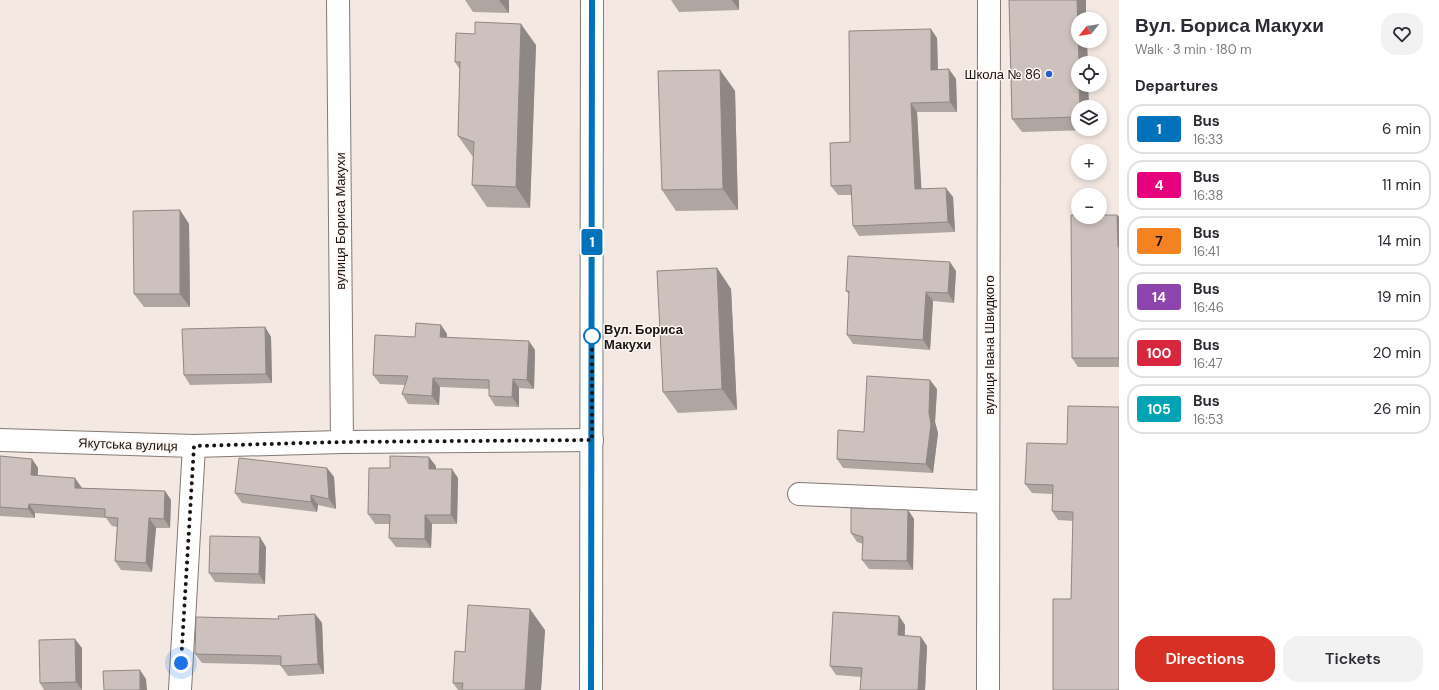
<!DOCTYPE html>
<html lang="en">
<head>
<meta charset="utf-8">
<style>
  :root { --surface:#fff; --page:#f2f2f3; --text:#2b2b33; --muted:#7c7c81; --line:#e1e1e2; --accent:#d93025 }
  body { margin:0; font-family:"DM Sans",sans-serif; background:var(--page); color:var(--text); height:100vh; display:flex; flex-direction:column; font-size:15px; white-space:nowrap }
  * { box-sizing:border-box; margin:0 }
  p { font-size:13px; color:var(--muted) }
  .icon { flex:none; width:22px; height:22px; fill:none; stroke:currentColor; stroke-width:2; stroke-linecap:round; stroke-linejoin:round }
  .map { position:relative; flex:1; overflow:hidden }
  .sheet { display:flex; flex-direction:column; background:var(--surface); width:320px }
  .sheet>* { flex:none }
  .badge { padding:0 8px; border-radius:3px; font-size:14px; line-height:26px }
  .needle { width:26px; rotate:240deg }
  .buttons { position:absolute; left:1071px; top:12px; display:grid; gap:8px }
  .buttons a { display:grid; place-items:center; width:36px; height:36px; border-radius:50%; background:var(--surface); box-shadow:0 2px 6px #0003; font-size:20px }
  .you { position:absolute; width:20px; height:20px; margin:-10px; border:3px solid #fff; border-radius:50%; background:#1a73e8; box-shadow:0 0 0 6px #1a73e833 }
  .map>.badge { position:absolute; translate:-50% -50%; box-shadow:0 0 0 2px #fff }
  h2 { padding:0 16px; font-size:15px; line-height:36px }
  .round { display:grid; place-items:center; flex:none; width:42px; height:42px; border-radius:16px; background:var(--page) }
  .headline { display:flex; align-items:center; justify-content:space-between; height:68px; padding:0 16px }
  h1 { font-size:19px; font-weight:600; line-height:30px }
  .action { display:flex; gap:8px; margin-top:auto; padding:8px 16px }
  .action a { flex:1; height:46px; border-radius:16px; background:var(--accent); color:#fff; font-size:16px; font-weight:600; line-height:46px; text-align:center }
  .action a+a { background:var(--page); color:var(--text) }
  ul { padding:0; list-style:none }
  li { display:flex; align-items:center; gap:12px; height:50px; margin:0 8px 6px; padding:0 8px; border:2px solid var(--line); border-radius:16px }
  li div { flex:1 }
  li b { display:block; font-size:15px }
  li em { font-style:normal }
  li .badge { min-width:44px; font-weight:700; text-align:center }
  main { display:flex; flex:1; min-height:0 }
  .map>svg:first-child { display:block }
</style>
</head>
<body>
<main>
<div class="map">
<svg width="1119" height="690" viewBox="0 0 1119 690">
  <rect width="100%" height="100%" fill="#f3e8e2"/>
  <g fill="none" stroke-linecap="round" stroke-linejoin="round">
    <g stroke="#837a74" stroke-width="24">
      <g id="minor">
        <path d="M 338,0 L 342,442"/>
        <path d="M 0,440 L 194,446 L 342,442 L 592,440"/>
        <path d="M 799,494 L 988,502"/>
        <path d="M 180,690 L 194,446"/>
        <path d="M 988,690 L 989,0"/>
      </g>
    </g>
    <g stroke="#837a74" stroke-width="24">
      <path id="major" d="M 591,690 L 592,0"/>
    </g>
    <use href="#minor" stroke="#fff" stroke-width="22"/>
    <use href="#major" stroke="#fff" stroke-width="22"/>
  </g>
  <g fill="#afa6a2">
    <path d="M 465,0 L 509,0 L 509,13 L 473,12 Z"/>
    <path d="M 671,0 L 739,0 L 739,10 L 679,12 Z"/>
    <path d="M 1009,0 L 1086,0 L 1086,19 L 1078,85 L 1088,85 L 1089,107 L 1078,107 L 1078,129 L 1090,129 L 1090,130 L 1022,132 L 1012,119 Z"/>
    <path d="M 475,34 L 536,45 L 530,208 L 487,207 L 472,185 L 473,157 L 458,136 L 460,70 L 455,62 Z"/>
    <path d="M 937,38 L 938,70 L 956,79 L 957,112 L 917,112 L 921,189 L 953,197 L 955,232 L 859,236 L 853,226 L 852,195 L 838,195 L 831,186 Z"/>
    <path d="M 720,70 L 735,91 L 738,210 L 676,211 L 662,190 Z"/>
    <path d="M 180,210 L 189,224 L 190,307 L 144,307 L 134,294 Z"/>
    <path d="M 1117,215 L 1119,217 L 1119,367 L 1078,367 L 1072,358 Z"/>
    <path d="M 717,268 L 731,289 L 737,410 L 678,413 L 663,392 Z"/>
    <path d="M 956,271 L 954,303 L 933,301 L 930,350 L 853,344 L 847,335 L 849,294 L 846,291 Z"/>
    <path d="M 441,325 L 447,334 L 447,338 L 535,350 L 534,389 L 519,388 L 519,407 L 495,406 L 489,396 L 489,389 L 440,387 L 439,405 L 408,404 L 402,394 L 405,385 L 380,384 L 373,375 L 415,337 Z"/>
    <path d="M 265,327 L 271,337 L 272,383 L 190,385 L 184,375 Z"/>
    <path d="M 937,389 L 935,422 L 938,433 L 933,473 L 843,468 L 837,459 L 864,432 Z"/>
    <path d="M 1119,407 L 1071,599 L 1073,521 L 1058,520 L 1052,511 L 1052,494 L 1032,493 L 1025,484 L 1067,444 Z"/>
    <path d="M 0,456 L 32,459 L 38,468 L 38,476 L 82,488 L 165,491 L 171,500 L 170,528 L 156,528 L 152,572 L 121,570 L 115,561 L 117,527 L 112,526 L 106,518 L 35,513 L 35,518 L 0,516 Z"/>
    <path d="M 436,466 L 436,469 L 458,478 L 457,524 L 432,524 L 431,548 L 396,547 L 389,538 L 390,524 L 375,524 L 368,514 L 390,468 Z"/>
    <path d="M 327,468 L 334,477 L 336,509 L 318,505 L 317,512 L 242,503 L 235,493 Z"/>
    <path d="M 908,510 L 914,519 L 913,570 L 869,569 L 862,560 L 863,544 L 857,542 L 851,533 Z"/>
    <path d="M 266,547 L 265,584 L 215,582 L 209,573 Z"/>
    <path d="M 315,614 L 322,623 L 324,674 L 288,676 L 281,666 L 281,665 L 202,663 L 195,654 L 279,619 Z"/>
    <path d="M 905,625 L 905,636 L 921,637 L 927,646 L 925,690 L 860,690 L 861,677 L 836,675 L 830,666 Z"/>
    <path d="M 545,630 L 541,690 L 458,690 L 453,683 L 465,652 Z"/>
    <path d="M 82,648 L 82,690 L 44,690 L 40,683 Z"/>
  </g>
  <g fill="#8f8784">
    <path d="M 499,0 L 509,0 L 509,13 Z"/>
    <path d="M 732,0 L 739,0 L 739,10 Z"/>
    <path d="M 1077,0 L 1086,0 L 1086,19 L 1078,19 L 1078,35 Z"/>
    <path d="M 521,24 L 536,45 L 530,208 L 516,187 Z"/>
    <path d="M 931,29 L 937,38 L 938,79 L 931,70 Z"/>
    <path d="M 1078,41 L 1087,41 L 1088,63 L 1079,63 Z"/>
    <path d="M 949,69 L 956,79 L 957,112 L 950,102 Z"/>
    <path d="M 720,70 L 735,91 L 738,210 L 723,189 Z"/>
    <path d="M 1079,85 L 1088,85 L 1089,107 L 1080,107 Z"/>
    <path d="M 911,103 L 917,112 L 922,198 L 915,189 Z"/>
    <path d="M 946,188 L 953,197 L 955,232 L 948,222 Z"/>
    <path d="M 180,210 L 189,224 L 190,307 L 180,294 Z"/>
    <path d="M 1117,215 L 1119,217 L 1119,249 L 1118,247 Z"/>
    <path d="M 950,262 L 956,271 L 954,303 L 948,293 Z"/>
    <path d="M 717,268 L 731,289 L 737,410 L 722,389 Z"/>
    <path d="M 926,292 L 933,301 L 930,350 L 923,340 Z"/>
    <path d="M 441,325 L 447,334 L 447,347 L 440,337 Z"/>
    <path d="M 265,327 L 271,337 L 272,383 L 266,374 Z"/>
    <path d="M 529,341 L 535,350 L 534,389 L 527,380 Z"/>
    <path d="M 433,378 L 440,387 L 439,405 L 432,396 Z"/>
    <path d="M 513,379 L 519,388 L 519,407 L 512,397 Z"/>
    <path d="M 930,380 L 937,389 L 935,422 L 938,433 L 933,473 L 926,464 Z"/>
    <path d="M 429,457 L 436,466 L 436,478 L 429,469 Z"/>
    <path d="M 32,459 L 38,468 L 37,484 L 31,475 Z"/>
    <path d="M 327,468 L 334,477 L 336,509 L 329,499 Z"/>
    <path d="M 452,469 L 458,478 L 457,524 L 451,515 Z"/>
    <path d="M 75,478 L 82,488 L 75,488 Z"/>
    <path d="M 165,491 L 171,500 L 170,528 L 164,519 Z"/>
    <path d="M 311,495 L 318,505 L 317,512 L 311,502 Z"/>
    <path d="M 29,504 L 35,513 L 35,518 L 28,509 Z"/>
    <path d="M 908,510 L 914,519 L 913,570 L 907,561 Z"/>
    <path d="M 425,515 L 432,524 L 431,548 L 425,539 Z"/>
    <path d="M 149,518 L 156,528 L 152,572 L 146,563 Z"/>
    <path d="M 260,537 L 266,547 L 265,584 L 259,574 Z"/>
    <path d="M 530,609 L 545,630 L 541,690 L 525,690 Z"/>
    <path d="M 315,614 L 322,623 L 324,674 L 318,664 Z"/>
    <path d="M 899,616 L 905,625 L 904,645 L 898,635 Z"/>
    <path d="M 921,637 L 927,646 L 925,690 L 918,690 Z"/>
    <path d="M 75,639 L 82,648 L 82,690 L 76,682 Z"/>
    <path d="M 140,670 L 146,679 L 147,690 L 140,690 Z"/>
  </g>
  <g fill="#ccc1bc" stroke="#8f8784">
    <path d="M 1009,0 L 1077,0 L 1079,63 L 1078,63 L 1078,85 L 1079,85 L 1080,107 L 1078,107 L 1078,117 L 1012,119 Z"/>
    <path d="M 475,22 L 521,24 L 516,187 L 472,185 L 474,142 L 458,136 L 460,62 L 455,62 L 456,33 L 475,34 Z"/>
    <path d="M 931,29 L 931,70 L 949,69 L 950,102 L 911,103 L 915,189 L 946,188 L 948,222 L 853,226 L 851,185 L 831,186 L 830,143 L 850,142 L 849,31 Z"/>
    <path d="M 720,70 L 723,189 L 662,190 L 658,71 Z"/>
    <path d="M 180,210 L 180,294 L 134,294 L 133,211 Z"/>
    <path d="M 1071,215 L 1078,215 L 1078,217 L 1100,217 L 1100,215 L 1117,215 L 1118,247 L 1119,247 L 1119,358 L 1072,358 Z"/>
    <path d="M 848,256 L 950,262 L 948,293 L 926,292 L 923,340 L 847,335 L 849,291 L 846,291 Z"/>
    <path d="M 717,268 L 722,389 L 663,392 L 657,271 Z"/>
    <path d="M 416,323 L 441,325 L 440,337 L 529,341 L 527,380 L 513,379 L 512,397 L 489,396 L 489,380 L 433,378 L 432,396 L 402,394 L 408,376 L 373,375 L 375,335 L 415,337 Z"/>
    <path d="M 265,327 L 266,374 L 184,375 L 182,329 Z"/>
    <path d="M 867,376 L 930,380 L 929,413 L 931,424 L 926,464 L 837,459 L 838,430 L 864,432 Z"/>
    <path d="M 1068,406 L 1119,407 L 1119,690 L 1053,690 L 1053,599 L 1071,599 L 1073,512 L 1052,511 L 1053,485 L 1025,484 L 1027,443 L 1067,444 Z"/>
    <path d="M 0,456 L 32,459 L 31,475 L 75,478 L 75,488 L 165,491 L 164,519 L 149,518 L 146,563 L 115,561 L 118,518 L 105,517 L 105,509 L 29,504 L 28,509 L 0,507 Z"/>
    <path d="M 390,456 L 429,457 L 429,469 L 452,469 L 451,515 L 425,515 L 425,539 L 389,538 L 390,515 L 368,514 L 369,468 L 390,468 Z"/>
    <path d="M 239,458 L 327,468 L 329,499 L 311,495 L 311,502 L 235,493 Z"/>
    <path d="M 851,508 L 908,510 L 907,561 L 862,560 L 863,537 L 851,533 Z"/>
    <path d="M 210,536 L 260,537 L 259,574 L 209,573 Z"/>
    <path d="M 468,605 L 530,609 L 525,690 L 462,690 L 463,683 L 453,683 L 455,651 L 465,652 Z"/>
    <path d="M 833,612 L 899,616 L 898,635 L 921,637 L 918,690 L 860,690 L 862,668 L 830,666 Z"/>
    <path d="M 315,614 L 318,664 L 281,666 L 281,656 L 195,654 L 196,617 L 279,619 L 278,616 Z"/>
    <path d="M 75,639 L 76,682 L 40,683 L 39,640 Z"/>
    <path d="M 140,670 L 140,690 L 104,690 L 103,671 Z"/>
  </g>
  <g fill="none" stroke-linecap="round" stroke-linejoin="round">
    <g stroke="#fff" stroke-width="9">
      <path id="line" d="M 591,690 L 592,0"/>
    </g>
    <use href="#line" stroke="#0072bc" stroke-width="6"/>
    <path stroke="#181412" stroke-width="4" stroke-dasharray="0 7.2" d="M 181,663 L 194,446 L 342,442 L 592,440 L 592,336"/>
  </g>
  <circle fill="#255ecb" stroke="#fff6f1" stroke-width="1.5" cx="1049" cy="74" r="4"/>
  <circle fill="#fff" stroke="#0072bc" stroke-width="2" cx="592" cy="336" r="8"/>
  <g text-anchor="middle" stroke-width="3" stroke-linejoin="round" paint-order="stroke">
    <g font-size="13" fill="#181412" stroke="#fff6f1" text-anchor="end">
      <text x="1041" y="79">Школа № 86</text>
    </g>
    <g font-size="13" fill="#181412" stroke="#fff6f1">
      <text transform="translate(340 221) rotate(-90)" y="5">вулиця Бориса Макухи</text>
      <text transform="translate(989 345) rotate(-90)" y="5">вулиця Івана Швидкого</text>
      <text transform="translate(128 444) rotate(2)" y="5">Якутська вулиця</text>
    </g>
    <g font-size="13" font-weight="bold" fill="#181412" stroke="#fff6f1" text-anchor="start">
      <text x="604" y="334">Вул. Бориса<tspan x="604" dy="15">Макухи</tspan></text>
    </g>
  </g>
</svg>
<div class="buttons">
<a><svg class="needle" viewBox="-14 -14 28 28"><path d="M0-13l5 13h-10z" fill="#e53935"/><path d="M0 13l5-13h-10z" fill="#7c7c81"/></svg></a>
<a><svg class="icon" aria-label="locate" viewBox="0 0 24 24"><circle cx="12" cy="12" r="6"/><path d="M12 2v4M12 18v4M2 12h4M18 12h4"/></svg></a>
<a><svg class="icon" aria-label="layers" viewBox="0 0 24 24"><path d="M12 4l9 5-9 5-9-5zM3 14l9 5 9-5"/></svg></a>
<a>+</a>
<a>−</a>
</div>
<div class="you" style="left:181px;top:663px"></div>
<b class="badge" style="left:592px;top:242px;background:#0072bc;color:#fff">1</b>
</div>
<section class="sheet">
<div class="headline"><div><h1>Вул. Бориса Макухи</h1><p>Walk · 3 min · 180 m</p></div><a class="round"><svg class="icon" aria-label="heart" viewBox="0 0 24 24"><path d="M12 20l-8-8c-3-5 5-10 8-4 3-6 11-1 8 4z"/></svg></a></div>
<h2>Departures</h2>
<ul>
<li><span class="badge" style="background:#0072bc;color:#fff">1</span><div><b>Bus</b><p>16:33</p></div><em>6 min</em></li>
<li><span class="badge" style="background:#e6007e;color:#fff">4</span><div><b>Bus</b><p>16:38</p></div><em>11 min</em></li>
<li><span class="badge" style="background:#f58220;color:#111">7</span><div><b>Bus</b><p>16:41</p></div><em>14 min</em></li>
<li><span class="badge" style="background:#8e44ad;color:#fff">14</span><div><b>Bus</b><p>16:46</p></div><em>19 min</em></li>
<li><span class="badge" style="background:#d7263d;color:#fff">100</span><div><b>Bus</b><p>16:47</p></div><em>20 min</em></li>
<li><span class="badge" style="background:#00a3b4;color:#fff">105</span><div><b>Bus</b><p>16:53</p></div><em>26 min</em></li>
</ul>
<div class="action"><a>Directions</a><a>Tickets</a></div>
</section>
</main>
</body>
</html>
